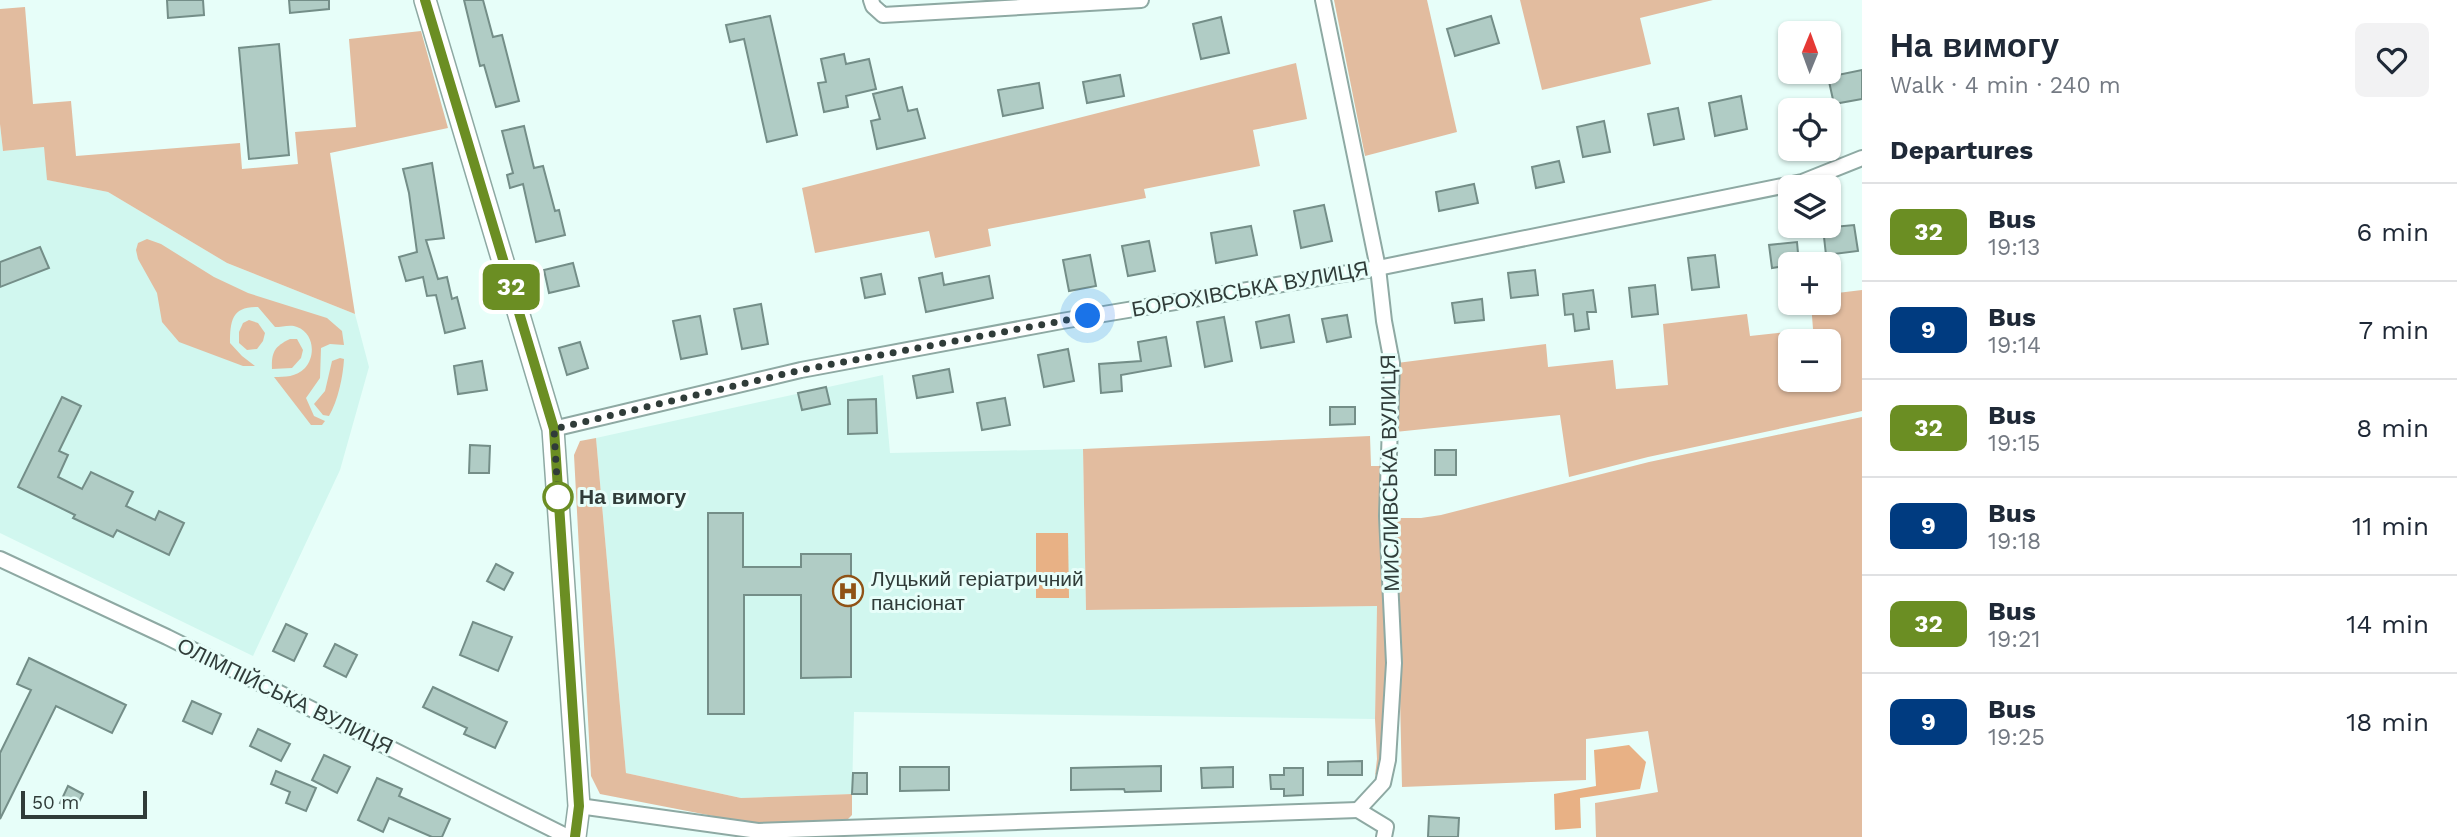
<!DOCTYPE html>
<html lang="en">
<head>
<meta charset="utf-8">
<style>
  :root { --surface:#fff; --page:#f2f2f3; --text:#1f2937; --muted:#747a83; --line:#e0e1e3 }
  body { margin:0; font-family:"Work Sans",sans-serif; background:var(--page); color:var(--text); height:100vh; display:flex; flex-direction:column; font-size:26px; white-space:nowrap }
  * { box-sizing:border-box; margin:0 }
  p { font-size:23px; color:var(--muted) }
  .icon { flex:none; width:38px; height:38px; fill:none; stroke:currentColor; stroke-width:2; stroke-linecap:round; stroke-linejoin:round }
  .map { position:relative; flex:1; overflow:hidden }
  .sheet { display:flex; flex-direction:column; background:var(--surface); width:595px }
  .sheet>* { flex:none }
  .badge { padding:0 14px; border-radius:10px; font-size:24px; line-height:46px }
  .needle { width:46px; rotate:1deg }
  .fabs { position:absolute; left:1778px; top:21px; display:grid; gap:14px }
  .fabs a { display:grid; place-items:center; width:63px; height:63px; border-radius:10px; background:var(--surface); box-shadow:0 2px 5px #0004; font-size:35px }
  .scale { position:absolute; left:21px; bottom:18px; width:126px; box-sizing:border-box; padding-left:7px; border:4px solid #303c39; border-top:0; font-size:19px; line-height:24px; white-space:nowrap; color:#303c39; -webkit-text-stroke:5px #e7fef9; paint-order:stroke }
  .you { position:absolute; width:35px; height:35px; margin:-18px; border:5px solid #fff; border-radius:50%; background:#1a73e8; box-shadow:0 0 0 10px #1a73e833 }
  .map>.badge { position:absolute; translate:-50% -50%; box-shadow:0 0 0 4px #fff }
  h2 { padding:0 28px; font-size:26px; line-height:63px }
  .round { display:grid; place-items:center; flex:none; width:74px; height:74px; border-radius:10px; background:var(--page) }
  .overview { display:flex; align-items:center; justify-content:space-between; height:119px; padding:0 28px }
  h1 { font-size:33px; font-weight:600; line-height:52px }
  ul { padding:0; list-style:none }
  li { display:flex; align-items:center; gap:21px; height:98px; padding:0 28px; border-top:2px solid var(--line) }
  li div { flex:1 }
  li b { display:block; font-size:26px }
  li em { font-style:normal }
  li .badge { min-width:77px; font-weight:700; text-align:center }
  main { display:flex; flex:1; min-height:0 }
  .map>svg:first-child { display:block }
</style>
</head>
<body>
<main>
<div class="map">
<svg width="1862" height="837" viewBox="0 0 1862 837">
  <rect width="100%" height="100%" fill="#e7fef9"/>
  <g fill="#d1f7ef">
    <path d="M 0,124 L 3,151 L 44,147 L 48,180 L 108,192 L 227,263 L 355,314 L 369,367 L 340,470 L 253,656 L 0,533 Z"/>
    <path d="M 883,375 L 890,453 L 1083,449 L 1086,610 L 1377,606 L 1375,719 L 854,712 L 852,794 L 741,798 L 626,773 L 596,438 Z"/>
  </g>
  <g fill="#e2bc9f" fill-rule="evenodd">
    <path d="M 1334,0 L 1427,0 L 1457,132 L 1365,156 Z"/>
    <path d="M 1520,0 L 1713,0 L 1640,18 L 1651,64 L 1542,90 Z"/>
    <path d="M 25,7 L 33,104 L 71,101 L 76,156 L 240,143 L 242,169 L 298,164 L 295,132 L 356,127 L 349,39 L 421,31 L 448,128 L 330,153 L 355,314 L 227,263 L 108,192 L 47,180 L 44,147 L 3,151 L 0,124 L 0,9 Z"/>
    <path d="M 1296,63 L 1307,119 L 1253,130 L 1260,166 L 1144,189 L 1146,198 L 988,229 L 991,246 L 935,258 L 929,231 L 815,253 L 802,188 Z"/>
    <path d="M 147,239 L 161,244 L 214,277 L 248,293 L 327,318 L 342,331 L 344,345 L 330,344 L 321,348 L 320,378 L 306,398 L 314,416 L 325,421 L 322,425 L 311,425 L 274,377 C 285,377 296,377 305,368 C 316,356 314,333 297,327 C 291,324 282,327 275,327 L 258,307 C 232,306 230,321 230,343 L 242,356 L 255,366 L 243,366 L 179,342 L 162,322 L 157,293 L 138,259 L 136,250 L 138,243 Z"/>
    <path d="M 1862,290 L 1862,411 L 1648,457 L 1569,477 L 1560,415 L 1395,432 L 1397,363 L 1546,344 L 1548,367 L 1613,360 L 1616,389 L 1668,385 L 1663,324 L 1747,314 L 1750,336 L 1813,329 L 1811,303 L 1829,303 L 1829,294 ZM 1790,341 L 1829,341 L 1829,380 L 1790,380 Z"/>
    <path d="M 249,320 L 258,323 L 265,333 L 263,341 L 257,349 L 247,350 L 239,343 L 239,332 L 243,323 Z"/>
    <path d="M 290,339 L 297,339 L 303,350 L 301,358 L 292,368 L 272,369 C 271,352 275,346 290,339 Z"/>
    <path d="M 340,358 L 344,359 C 343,377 338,400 329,416 L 323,415 L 314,404 L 325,391 L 332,361 Z"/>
    <path d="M 1862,417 L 1862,837 L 1596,837 L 1595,803 L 1658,792 L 1648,731 L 1586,739 L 1586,780 L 1402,787 L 1396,518 L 1421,518 L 1441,515 L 1649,462 Z"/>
    <path d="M 1370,436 L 1371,466 L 1382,466 L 1388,663 L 1382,759 L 1375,776 L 1377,759 L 1375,719 L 1377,606 L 1086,610 L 1083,449 Z"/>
    <path d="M 596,438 L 626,773 L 741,798 L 852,794 L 852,815 L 845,822 L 749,823 L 600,794 L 591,776 L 574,455 L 580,441 Z"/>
  </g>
  <g fill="#e8b185">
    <path d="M 1036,533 L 1068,533 L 1069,598 L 1036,598 Z"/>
    <path d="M 1629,745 L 1646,762 L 1640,789 L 1580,798 L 1581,828 L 1555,830 L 1554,794 L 1596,786 L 1594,750 Z"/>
  </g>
  <g fill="#b0ccc5" stroke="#748e88" stroke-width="2">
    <path d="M 167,0 L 203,0 L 204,15 L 168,18 Z"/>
    <path d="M 289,0 L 329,0 L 329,9 L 290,13 Z"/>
    <path d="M 464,0 L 483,0 L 493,37 L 502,35 L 519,101 L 496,107 L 484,65 L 480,66 Z"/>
    <path d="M 770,16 L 797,135 L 767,142 L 744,39 L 730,42 L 726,25 Z"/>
    <path d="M 1491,16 L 1499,43 L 1455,56 L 1447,29 Z"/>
    <path d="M 1221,17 L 1229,53 L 1201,59 L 1193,24 Z"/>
    <path d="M 279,44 L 289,155 L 249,159 L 239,48 Z"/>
    <path d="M 844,54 L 846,64 L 869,59 L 876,89 L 846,96 L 848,107 L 824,112 L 818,83 L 826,82 L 821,59 Z"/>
    <path d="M 1862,70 L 1862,99 L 1834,104 L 1828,77 Z"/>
    <path d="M 1120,75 L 1124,96 L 1087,103 L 1083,82 Z"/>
    <path d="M 1039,83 L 1043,108 L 1003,116 L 998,90 Z"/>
    <path d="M 902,87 L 908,111 L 917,109 L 925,138 L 877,149 L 871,121 L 880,119 L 873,94 Z"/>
    <path d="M 1741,96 L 1747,129 L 1715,136 L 1709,103 Z"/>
    <path d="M 1678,108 L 1684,139 L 1654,145 L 1648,114 Z"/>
    <path d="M 1604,121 L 1610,152 L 1583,157 L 1577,127 Z"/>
    <path d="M 524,126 L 534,168 L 543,166 L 555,211 L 559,210 L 565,235 L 536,242 L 523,184 L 510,188 L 507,175 L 513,173 L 502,131 Z"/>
    <path d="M 1559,161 L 1564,182 L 1536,188 L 1532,167 Z"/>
    <path d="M 432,163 L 444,238 L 426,240 L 438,279 L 447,277 L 452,299 L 457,297 L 465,328 L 445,333 L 436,295 L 427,296 L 423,277 L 406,281 L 399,257 L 417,252 L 409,193 L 403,169 Z"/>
    <path d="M 1474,184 L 1478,203 L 1439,211 L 1436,192 Z"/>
    <path d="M 1324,205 L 1332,241 L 1301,248 L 1294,211 Z"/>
    <path d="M 1854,225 L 1858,251 L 1826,255 L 1823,228 Z"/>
    <path d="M 1251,226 L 1257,255 L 1216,263 L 1211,233 Z"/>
    <path d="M 1149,241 L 1155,271 L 1128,276 L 1122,246 Z"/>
    <path d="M 1797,242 L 1799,264 L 1772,268 L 1769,245 Z"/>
    <path d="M 40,247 L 49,268 L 0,287 L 0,262 Z"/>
    <path d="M 1090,255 L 1096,286 L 1069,291 L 1063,260 Z"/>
    <path d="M 1715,255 L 1719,287 L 1692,290 L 1688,258 Z"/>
    <path d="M 573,263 L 579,286 L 549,293 L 544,270 Z"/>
    <path d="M 1535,270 L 1538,295 L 1511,298 L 1508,273 Z"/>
    <path d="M 942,273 L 944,285 L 989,276 L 993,298 L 926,312 L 919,278 Z"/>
    <path d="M 881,274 L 885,294 L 865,298 L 861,278 Z"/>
    <path d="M 1655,285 L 1658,314 L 1632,317 L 1629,288 Z"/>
    <path d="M 1593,290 L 1596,312 L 1587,312 L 1589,329 L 1575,331 L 1573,314 L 1565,315 L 1563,294 Z"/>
    <path d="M 1482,299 L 1484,320 L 1455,323 L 1452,303 Z"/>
    <path d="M 761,304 L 768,344 L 742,349 L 734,309 Z"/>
    <path d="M 1289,315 L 1294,342 L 1261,348 L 1256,322 Z"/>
    <path d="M 1347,315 L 1351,337 L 1327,342 L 1322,319 Z"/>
    <path d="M 700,316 L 707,354 L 681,359 L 673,321 Z"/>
    <path d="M 1224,317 L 1232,361 L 1205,367 L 1197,322 Z"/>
    <path d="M 1166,337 L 1171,366 L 1121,375 L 1122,391 L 1101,393 L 1099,364 L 1141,361 L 1138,342 Z"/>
    <path d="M 580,342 L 588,368 L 567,375 L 559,348 Z"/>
    <path d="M 1068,349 L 1074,381 L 1044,387 L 1038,355 Z"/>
    <path d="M 482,361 L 487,390 L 458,394 L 454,366 Z"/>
    <path d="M 949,369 L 953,392 L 917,398 L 913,376 Z"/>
    <path d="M 826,387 L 830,404 L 802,410 L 798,393 Z"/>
    <path d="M 62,397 L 81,406 L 59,451 L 68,455 L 58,477 L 82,489 L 91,472 L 133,492 L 126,506 L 155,520 L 159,511 L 184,523 L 169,555 L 117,530 L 113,537 L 73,518 L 75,515 L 18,487 Z"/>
    <path d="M 1005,398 L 1010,425 L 982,430 L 977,403 Z"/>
    <path d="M 876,399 L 877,433 L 848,434 L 848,400 Z"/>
    <path d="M 1330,407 L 1355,407 L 1355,424 L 1330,425 Z"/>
    <path d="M 470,445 L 490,446 L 489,473 L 469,473 Z"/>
    <rect x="1435" y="450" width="21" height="25"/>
    <path d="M 708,513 L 743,513 L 743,567 L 801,567 L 801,554 L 851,554 L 851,677 L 801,678 L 801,595 L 744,595 L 744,714 L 708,714 Z"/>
    <path d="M 496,564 L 513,573 L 504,590 L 487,581 Z"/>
    <path d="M 473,622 L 512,637 L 498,671 L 460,655 Z"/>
    <path d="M 286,624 L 307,634 L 294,661 L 273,651 Z"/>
    <path d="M 335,644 L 357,655 L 346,677 L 324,666 Z"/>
    <path d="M 29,658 L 126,705 L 112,733 L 56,706 L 0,819 L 0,753 L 31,690 L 17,684 Z"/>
    <path d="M 433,687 L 507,722 L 495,748 L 464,734 L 467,728 L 423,707 Z"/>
    <path d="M 192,701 L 221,714 L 212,734 L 183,721 Z"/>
    <path d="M 258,729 L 290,744 L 281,761 L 250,746 Z"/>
    <path d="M 324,755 L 350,767 L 337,793 L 312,780 Z"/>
    <path d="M 1362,761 L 1362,775 L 1328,775 L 1328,762 Z"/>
    <path d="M 1161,766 L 1161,791 L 1125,792 L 1124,789 L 1071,790 L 1071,768 Z"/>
    <path d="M 900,767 L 949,767 L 949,790 L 900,791 Z"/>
    <path d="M 1233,767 L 1233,787 L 1202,788 L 1201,768 Z"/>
    <path d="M 1284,768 L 1303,768 L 1303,795 L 1284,796 L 1284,789 L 1271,789 L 1270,775 L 1284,775 Z"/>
    <path d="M 276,771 L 316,788 L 306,811 L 286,803 L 290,792 L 271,784 Z"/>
    <path d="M 853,773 L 867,773 L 867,794 L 852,794 Z"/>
    <path d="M 377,778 L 402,789 L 399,796 L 450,819 L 442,837 L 432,837 L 389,818 L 383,832 L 358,820 Z"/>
    <path d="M 68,786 L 83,794 L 75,810 L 60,803 Z"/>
    <path d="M 1429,816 L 1459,818 L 1458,837 L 1428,837 Z"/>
  </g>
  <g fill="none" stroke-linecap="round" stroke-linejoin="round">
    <g stroke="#8ea9a3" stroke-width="18">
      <g id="street">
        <path d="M 871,0 L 873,6 L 883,15 L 1141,0"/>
        <path d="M 1323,0 L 1378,268 L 1384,321 L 1392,363 L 1387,516 L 1394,663 L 1388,760 L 1383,783 L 1358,810 L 1386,827 L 1384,837"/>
        <path d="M 553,429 L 801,370 L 1062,321 L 1378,268 L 1802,182 L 1862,158"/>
        <path d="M 0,559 L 167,637 L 568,837"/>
        <path d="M 579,806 L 758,831 L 1358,810"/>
      </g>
    </g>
    <g stroke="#8ea9a3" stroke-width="24">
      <path id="secondary" d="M 425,0 L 553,429 L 579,806 L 575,837"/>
    </g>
    <use href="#street" stroke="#fff" stroke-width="14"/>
    <use href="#secondary" stroke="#fff" stroke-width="21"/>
  </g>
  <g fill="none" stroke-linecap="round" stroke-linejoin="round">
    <g stroke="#fff" stroke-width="16">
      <path id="line" d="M 425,0 L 554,429 L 579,806 L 575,837"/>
    </g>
    <use href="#line" stroke="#6b8e23" stroke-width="10"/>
    <path stroke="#303c39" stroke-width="7" stroke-dasharray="0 12.6" d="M 558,497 L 554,429 L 801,370 L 1088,316"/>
  </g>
  <defs>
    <g id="hospital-ring" transform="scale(1.575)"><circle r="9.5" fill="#e7fef9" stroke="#905316" stroke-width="1.5"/><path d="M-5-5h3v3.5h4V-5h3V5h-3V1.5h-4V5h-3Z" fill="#905316"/></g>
  </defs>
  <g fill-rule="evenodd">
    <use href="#hospital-ring" x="848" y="591"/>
  </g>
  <circle fill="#fff" stroke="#6b8e23" stroke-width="3.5" cx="558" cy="497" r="14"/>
  <g text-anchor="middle" stroke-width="6" stroke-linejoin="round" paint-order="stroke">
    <g font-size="21" fill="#303c39" stroke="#e7fef9">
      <text transform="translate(1250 289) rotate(-10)" y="7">БОРОХІВСЬКА ВУЛИЦЯ</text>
      <text transform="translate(1390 473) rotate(-91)" y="7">МИСЛИВСЬКА ВУЛИЦЯ</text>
      <text transform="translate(285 696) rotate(26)" y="7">ОЛІМПІЙСЬКА ВУЛИЦЯ</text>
    </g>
    <g font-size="21" font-weight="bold" fill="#303c39" stroke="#e7fef9" text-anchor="start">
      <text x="579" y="504">На вимогу</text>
    </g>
    <g font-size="21" fill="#303c39" stroke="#e7fef9" text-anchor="start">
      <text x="871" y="586">Луцький геріатричний<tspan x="871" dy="24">пансіонат</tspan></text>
    </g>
  </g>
</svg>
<div class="fabs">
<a><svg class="needle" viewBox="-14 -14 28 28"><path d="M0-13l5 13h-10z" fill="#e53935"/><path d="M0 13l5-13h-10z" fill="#747a83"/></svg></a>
<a><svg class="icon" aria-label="locate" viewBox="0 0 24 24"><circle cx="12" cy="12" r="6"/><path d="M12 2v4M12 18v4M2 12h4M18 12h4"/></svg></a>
<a><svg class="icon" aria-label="layers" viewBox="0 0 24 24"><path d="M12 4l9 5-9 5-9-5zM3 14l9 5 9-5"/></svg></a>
<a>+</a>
<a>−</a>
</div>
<div class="scale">50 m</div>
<div class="you" style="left:1088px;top:316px"></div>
<b class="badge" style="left:511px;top:287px;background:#6b8e23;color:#fff">32</b>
</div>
<section class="sheet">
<div class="overview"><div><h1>На вимогу</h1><p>Walk · 4 min · 240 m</p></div><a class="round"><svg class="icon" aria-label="heart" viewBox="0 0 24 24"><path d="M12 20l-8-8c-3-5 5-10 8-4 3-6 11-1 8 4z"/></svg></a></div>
<h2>Departures</h2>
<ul>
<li><span class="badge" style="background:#6b8e23;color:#fff">32</span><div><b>Bus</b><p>19:13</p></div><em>6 min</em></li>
<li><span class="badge" style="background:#003b80;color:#fff">9</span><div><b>Bus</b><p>19:14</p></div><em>7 min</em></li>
<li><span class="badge" style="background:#6b8e23;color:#fff">32</span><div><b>Bus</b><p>19:15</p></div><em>8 min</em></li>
<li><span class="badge" style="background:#003b80;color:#fff">9</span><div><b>Bus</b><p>19:18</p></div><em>11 min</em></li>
<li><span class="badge" style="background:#6b8e23;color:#fff">32</span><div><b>Bus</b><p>19:21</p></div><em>14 min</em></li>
<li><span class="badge" style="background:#003b80;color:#fff">9</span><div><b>Bus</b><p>19:25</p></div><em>18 min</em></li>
</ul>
</section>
</main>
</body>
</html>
